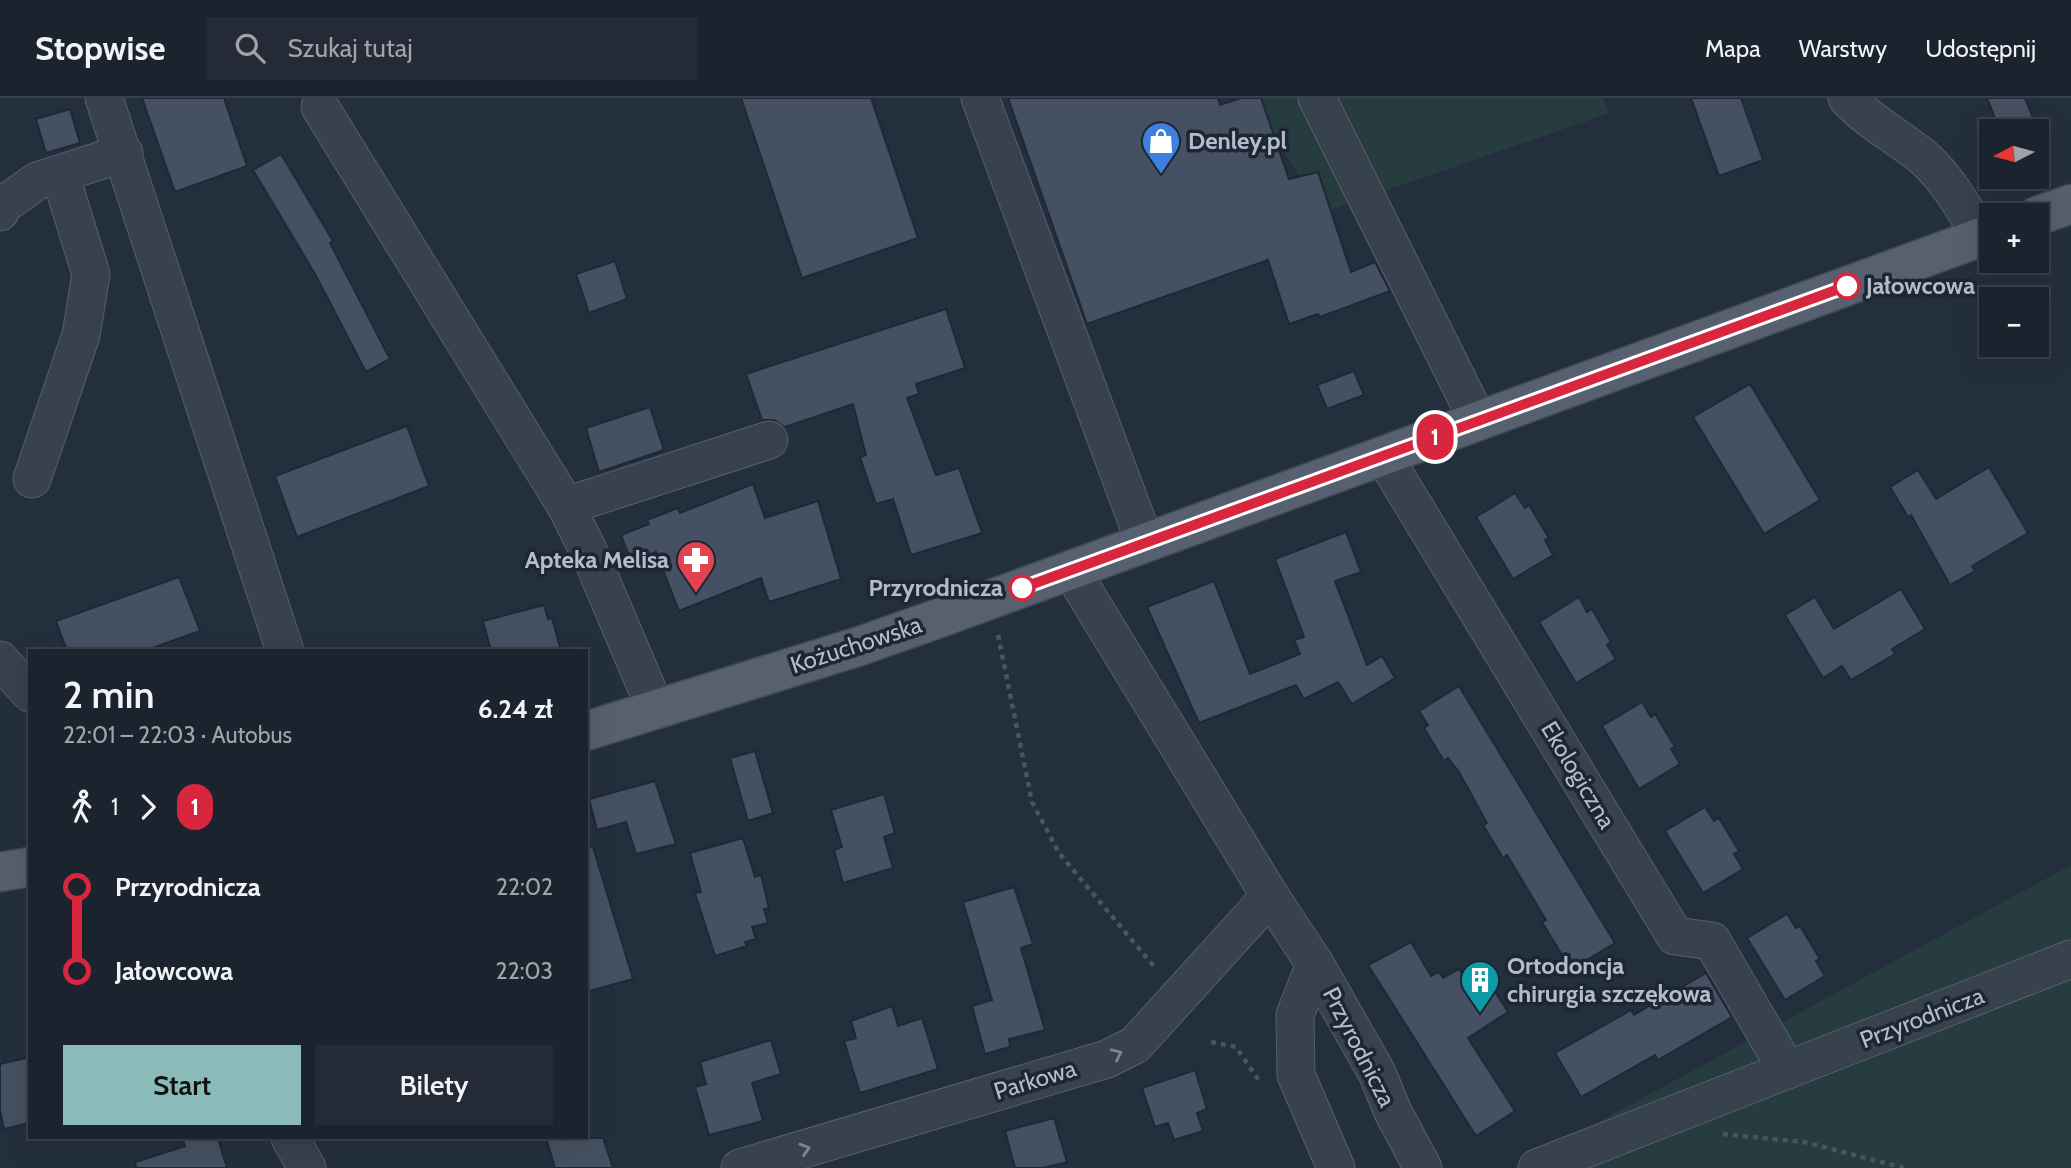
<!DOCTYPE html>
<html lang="pl">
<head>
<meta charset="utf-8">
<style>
  :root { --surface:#1b232e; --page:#242b36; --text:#f1f3f6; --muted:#a0a4aa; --line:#39404a; --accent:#8bbbb9 }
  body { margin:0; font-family:Cabin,sans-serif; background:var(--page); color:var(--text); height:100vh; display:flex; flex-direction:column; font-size:26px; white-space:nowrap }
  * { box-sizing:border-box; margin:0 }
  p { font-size:23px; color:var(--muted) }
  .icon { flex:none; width:38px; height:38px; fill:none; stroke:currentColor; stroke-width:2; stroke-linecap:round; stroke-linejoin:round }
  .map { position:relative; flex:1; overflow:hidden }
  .sheet { position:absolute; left:28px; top:551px; width:560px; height:490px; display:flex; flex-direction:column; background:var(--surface); border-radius:0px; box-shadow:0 7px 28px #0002,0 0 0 2px var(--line) }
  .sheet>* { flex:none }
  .badge { padding:0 14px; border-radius:23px; font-size:24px; line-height:46px }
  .needle { width:46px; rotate:264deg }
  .controls { position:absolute; left:1979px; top:21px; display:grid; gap:14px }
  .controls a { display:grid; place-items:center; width:70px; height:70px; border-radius:0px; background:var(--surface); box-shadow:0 7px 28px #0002,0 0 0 2px var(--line); font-size:35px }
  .map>.badge { position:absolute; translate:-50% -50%; box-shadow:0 0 0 4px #fff }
  .legs { display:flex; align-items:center; gap:10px; height:77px; padding:0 35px; font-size:23px }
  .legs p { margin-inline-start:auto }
  .head { display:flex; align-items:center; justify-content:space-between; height:119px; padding:0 35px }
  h1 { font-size:38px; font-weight:600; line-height:52px }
  .cta { display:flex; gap:14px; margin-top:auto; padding:14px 35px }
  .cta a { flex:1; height:80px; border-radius:0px; background:var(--accent); color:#111; font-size:28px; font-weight:600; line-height:80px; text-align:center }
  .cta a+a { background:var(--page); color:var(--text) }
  ul { padding:0 35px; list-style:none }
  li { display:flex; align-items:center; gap:24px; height:84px; font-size:26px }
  li i { display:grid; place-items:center; width:10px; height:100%; margin:0 9px; background:currentColor }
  li i::after { content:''; width:18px; height:18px; margin:-9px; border:5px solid; border-radius:50%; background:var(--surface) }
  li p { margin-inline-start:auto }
  li:first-child i { background:linear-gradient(#0000 50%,currentColor 0) }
  li:last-child i { background:linear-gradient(currentColor 50%,#0000 0) }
  header { display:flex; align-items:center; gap:42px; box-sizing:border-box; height:98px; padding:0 35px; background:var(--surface); border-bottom:2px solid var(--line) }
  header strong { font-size:33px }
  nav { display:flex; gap:38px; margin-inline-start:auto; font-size:24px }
  .search { width:490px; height:63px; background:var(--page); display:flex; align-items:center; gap:18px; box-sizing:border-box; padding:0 24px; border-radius:0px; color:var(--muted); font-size:26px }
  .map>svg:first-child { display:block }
</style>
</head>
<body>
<header>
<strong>Stopwise</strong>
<div class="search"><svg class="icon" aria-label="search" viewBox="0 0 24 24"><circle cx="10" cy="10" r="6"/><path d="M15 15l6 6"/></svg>Szukaj tutaj</div>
<nav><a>Mapa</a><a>Warstwy</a><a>Udostępnij</a></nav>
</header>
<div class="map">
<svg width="2071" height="1070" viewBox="0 0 2071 1070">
  <rect width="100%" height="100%" fill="#242f3e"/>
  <g fill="#263c3f">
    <path d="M 1252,0 L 1603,0 L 1610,15 L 1321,115 Z"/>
    <path d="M 2071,767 L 2071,1070 L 1514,1070 Z"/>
  </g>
  <g fill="#455162" stroke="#1f2835" stroke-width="2">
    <path d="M 142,0 L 224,0 L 247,68 L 175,94 Z"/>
    <path d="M 741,0 L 871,0 L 918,140 L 802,180 Z"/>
    <path d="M 1008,0 L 1218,0 L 1220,7 L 1241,0 L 1261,0 L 1289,81 L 1318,74 L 1351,174 L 1375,164 L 1390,193 L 1320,219 L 1318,216 L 1289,226 L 1268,162 L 1087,226 Z"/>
    <path d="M 1691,0 L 1741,0 L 1763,62 L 1719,78 Z"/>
    <path d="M 1987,0 L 2025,0 L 2034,22 L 2000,33 Z"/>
    <path d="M 70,11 L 80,45 L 46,55 L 36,21 Z"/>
    <path d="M 281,56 L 333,143 L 330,145 L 390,261 L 366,274 L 315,176 L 253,72 Z"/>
    <path d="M 615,163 L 627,201 L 589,215 L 576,176 Z"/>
    <path d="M 946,211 L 965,270 L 916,286 L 919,296 L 907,300 L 936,377 L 959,370 L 982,435 L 911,457 L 893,401 L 876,406 L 860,359 L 866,357 L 853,306 L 785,329 L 774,322 L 762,322 L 746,276 Z"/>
    <path d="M 1354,273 L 1364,297 L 1327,311 L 1317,287 Z"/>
    <path d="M 1750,286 L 1820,402 L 1764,436 L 1693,319 Z"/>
    <path d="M 650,309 L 664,352 L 599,374 L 586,330 Z"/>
    <path d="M 407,328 L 429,388 L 297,439 L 275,378 Z"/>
    <path d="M 1989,369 L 2028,435 L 1972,468 L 1975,473 L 1950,487 L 1911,417 L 1908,419 L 1890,389 L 1918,372 L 1936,401 Z"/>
    <path d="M 753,386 L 765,420 L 818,403 L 841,481 L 769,504 L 761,480 L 679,513 L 656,454 L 631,463 L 621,437 L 649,426 L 647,422 L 678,410 L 680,415 Z"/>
    <path d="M 1515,395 L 1525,410 L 1529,407 L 1549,440 L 1545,442 L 1553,457 L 1513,481 L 1476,419 Z"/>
    <path d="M 1346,434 L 1361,474 L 1335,483 L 1367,567 L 1382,558 L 1395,580 L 1352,606 L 1338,584 L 1304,601 L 1296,587 L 1199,625 L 1147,509 L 1214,483 L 1250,576 L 1300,556 L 1294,542 L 1304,539 L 1275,461 Z"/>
    <path d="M 179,479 L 200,533 L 144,553 L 67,553 L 56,523 Z"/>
    <path d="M 1901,491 L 1925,531 L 1892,551 L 1895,556 L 1851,582 L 1842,568 L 1823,580 L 1785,517 L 1815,499 L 1834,531 Z"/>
    <path d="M 1579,499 L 1587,514 L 1592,511 L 1611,544 L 1607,547 L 1616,561 L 1576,585 L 1539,524 Z"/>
    <path d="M 544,507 L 548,521 L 552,520 L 561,553 L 491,553 L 483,523 Z"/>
    <path d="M 1459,588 L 1615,845 L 1575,869 L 1566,855 L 1562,857 L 1542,824 L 1546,822 L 1507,757 L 1503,760 L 1483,727 L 1487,725 L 1459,674 L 1448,660 L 1444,663 L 1424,630 L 1428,627 L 1419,613 Z"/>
    <path d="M 1642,604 L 1651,619 L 1655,616 L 1675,649 L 1671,651 L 1680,666 L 1639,691 L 1602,628 Z"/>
    <path d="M 755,653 L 773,715 L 748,723 L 730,660 Z"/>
    <path d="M 655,683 L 676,746 L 636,756 L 626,724 L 597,732 L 589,701 Z"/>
    <path d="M 884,696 L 895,735 L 884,739 L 893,770 L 843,785 L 834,752 L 842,749 L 831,712 Z"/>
    <path d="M 1705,709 L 1714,723 L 1719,720 L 1739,753 L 1734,756 L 1743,771 L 1703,795 L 1665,733 Z"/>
    <path d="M 743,740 L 755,779 L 761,777 L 769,810 L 764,811 L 768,825 L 752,829 L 756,841 L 745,844 L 747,848 L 715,858 L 695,795 L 701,794 L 690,755 Z"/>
    <path d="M 593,749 L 633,881 L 586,894 L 586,750 Z"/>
    <path d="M 1014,789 L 1033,846 L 1021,850 L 1045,932 L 1009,941 L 1010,949 L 985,956 L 972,908 L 992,902 L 963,804 Z"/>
    <path d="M 1787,816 L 1796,830 L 1800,828 L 1820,861 L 1816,863 L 1825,878 L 1785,902 L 1747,840 Z"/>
    <path d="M 1411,844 L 1431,878 L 1439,874 L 1443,880 L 1459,871 L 1473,894 L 1489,884 L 1508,914 L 1468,940 L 1515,1013 L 1476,1038 L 1368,867 Z"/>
    <path d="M 1706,875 L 1732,919 L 1658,962 L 1655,957 L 1581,999 L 1555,955 L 1631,912 L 1634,917 Z"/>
    <path d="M 892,908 L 898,928 L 922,920 L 938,971 L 860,995 L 844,943 L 856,940 L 851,923 Z"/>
    <path d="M 771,942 L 781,976 L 752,985 L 763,1023 L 709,1037 L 695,989 L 706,986 L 700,964 Z"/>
    <path d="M 30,959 L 30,1025 L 4,1031 L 0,1012 L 0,966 Z"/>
    <path d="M 1195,972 L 1207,1011 L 1197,1015 L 1203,1033 L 1174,1042 L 1168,1025 L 1155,1029 L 1142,990 Z"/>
    <path d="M 1054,1020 L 1067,1064 L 1043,1070 L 1015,1070 L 1005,1033 Z"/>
    <path d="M 182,1040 L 218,1040 L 227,1070 L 136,1070 L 135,1064 L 185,1048 Z"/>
    <path d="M 546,1040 L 603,1040 L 613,1070 L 555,1070 Z"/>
  </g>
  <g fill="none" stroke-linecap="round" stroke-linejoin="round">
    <g stroke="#565f6c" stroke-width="39">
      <g id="minor">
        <path d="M 104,0 L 285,553"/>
        <path d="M 980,0 L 1145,445"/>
        <path d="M 1317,0 L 1478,323"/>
        <path d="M 1847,0 C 1869,24 1899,39 1924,60 C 1947,80 1966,113 1981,139"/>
        <path d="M 320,9 L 566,408 L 589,454 L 656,612"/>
        <path d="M 0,114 L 2,108 L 37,83 L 124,55"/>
        <path d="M 1383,357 L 1675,838 L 1712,843 L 1787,972"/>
        <path d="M 32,381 L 81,237 L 91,176 L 60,76"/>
        <path d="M 566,408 L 769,342"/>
        <path d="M 1071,472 L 1270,798 L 1315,866 L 1377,975 L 1393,1014 L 1423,1070"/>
        <path d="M 0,562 L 30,595"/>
        <path d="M 1315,866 L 1295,917 L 1296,977 L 1336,1070"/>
        <path d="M 290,1040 L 307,1070"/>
        <path d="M 740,1070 L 1107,961 L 1135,947 L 1270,798"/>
        <path d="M 1537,1070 L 2071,861"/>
      </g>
    </g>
    <g stroke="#414a57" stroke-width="41">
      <g id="major">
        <path d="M 2037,118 L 2071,106"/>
        <path d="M 586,633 L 857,549 L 948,517 L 1992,135"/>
        <path d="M 0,774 L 30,769"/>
      </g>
    </g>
    <g stroke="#44595c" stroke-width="4.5" stroke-dasharray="5 5" stroke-linecap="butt">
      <path d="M 998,537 L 1032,704 L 1059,755 L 1156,871"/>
      <path d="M 1211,944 L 1236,949 L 1260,984"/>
      <path d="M 1723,1036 L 1804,1044 L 1904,1070"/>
    </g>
    <use href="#minor" stroke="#38414e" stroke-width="37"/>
    <use href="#major" stroke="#56606e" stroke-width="38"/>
  </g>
  <defs><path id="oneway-chevron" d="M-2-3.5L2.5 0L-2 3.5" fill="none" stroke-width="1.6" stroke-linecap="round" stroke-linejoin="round" transform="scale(1.75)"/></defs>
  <g stroke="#7c8592">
    <use href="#oneway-chevron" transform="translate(1117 956) rotate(-25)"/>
    <use href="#oneway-chevron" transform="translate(805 1051) rotate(-17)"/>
  </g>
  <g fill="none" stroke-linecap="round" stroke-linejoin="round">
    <g stroke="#fff" stroke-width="16">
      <path id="line-1" d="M 1022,490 L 1847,188"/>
    </g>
    <use href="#line-1" stroke="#d7263d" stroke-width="10"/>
  </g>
  <defs>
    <g id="shop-pin" transform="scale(2.0125)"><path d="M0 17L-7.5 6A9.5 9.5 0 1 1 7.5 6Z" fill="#3f7fe0" stroke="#1d2633"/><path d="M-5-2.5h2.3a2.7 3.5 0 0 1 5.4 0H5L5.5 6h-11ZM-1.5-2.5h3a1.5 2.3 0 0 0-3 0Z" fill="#fff"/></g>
    <g id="pharmacy-pin" transform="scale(2.0125)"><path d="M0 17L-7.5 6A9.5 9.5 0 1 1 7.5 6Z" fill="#e0444e" stroke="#1d2633"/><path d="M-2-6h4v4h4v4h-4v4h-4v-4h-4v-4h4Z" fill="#fff"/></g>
    <g id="building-pin" transform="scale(2.0125)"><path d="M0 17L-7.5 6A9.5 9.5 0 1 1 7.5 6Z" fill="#0f9aa8" stroke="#1d2633"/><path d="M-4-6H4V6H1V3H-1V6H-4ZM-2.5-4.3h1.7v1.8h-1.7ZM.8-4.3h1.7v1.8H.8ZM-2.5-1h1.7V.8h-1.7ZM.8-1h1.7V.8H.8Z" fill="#fff"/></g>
  </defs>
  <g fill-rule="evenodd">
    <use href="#shop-pin" x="1161" y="43"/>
    <use href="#pharmacy-pin" x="696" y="462"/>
    <use href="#building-pin" x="1480" y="882"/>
  </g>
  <g fill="#fff" stroke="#d7263d" stroke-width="3.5">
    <circle cx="1847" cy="188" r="12"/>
    <circle cx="1022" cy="490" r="12"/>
  </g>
  <g text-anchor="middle" stroke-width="7" stroke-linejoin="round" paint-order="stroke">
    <g font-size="24" font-weight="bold" fill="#b4bcc9" stroke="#1d2633" text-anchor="start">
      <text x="1188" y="51">Denley.pl</text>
      <text x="669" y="470" text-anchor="end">Apteka Melisa</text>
      <text x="1507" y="876">Ortodoncja<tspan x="1507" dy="28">chirurgia szczękowa</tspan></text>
    </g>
    <g font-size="24" font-weight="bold" fill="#b4bcc9" stroke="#1d2633" text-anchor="start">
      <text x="1866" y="196">Jałowcowa</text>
      <text x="1003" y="498" text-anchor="end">Przyrodnicza</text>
    </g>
    <g font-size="24" fill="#b4bcc9" stroke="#1d2633">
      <text transform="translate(856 547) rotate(-18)" y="8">Kożuchowska</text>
      <text transform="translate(1578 677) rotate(59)" y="8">Ekologiczna</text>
      <text transform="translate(1922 920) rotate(-21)" y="8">Przyrodnicza</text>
      <text transform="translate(1359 949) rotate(63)" y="8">Przyrodnicza</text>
      <text transform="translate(1035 982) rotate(-17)" y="8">Parkowa</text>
    </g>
  </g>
</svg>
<div class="controls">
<a><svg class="needle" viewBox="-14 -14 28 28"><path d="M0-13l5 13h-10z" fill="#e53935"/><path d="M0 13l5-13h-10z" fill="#a0a4aa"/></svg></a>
<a>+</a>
<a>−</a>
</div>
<b class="badge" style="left:1435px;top:339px;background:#d7263d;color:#fff">1</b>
<section class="sheet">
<div class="head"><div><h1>2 min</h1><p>22:01 – 22:03 · Autobus</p></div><b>6.24 zł</b></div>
<div class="legs"><svg class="icon" aria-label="walk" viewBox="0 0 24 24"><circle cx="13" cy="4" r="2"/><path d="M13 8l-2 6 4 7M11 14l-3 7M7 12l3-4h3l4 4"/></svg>1<svg class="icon" aria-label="forward" viewBox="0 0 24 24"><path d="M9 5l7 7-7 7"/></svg><b class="badge" style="background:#d7263d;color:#fff">1</b></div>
<ul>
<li><i style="color:#d7263d"></i><b>Przyrodnicza</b><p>22:02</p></li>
<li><i style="color:#d7263d"></i><b>Jałowcowa</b><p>22:03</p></li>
</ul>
<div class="cta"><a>Start</a><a>Bilety</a></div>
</section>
</div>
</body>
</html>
